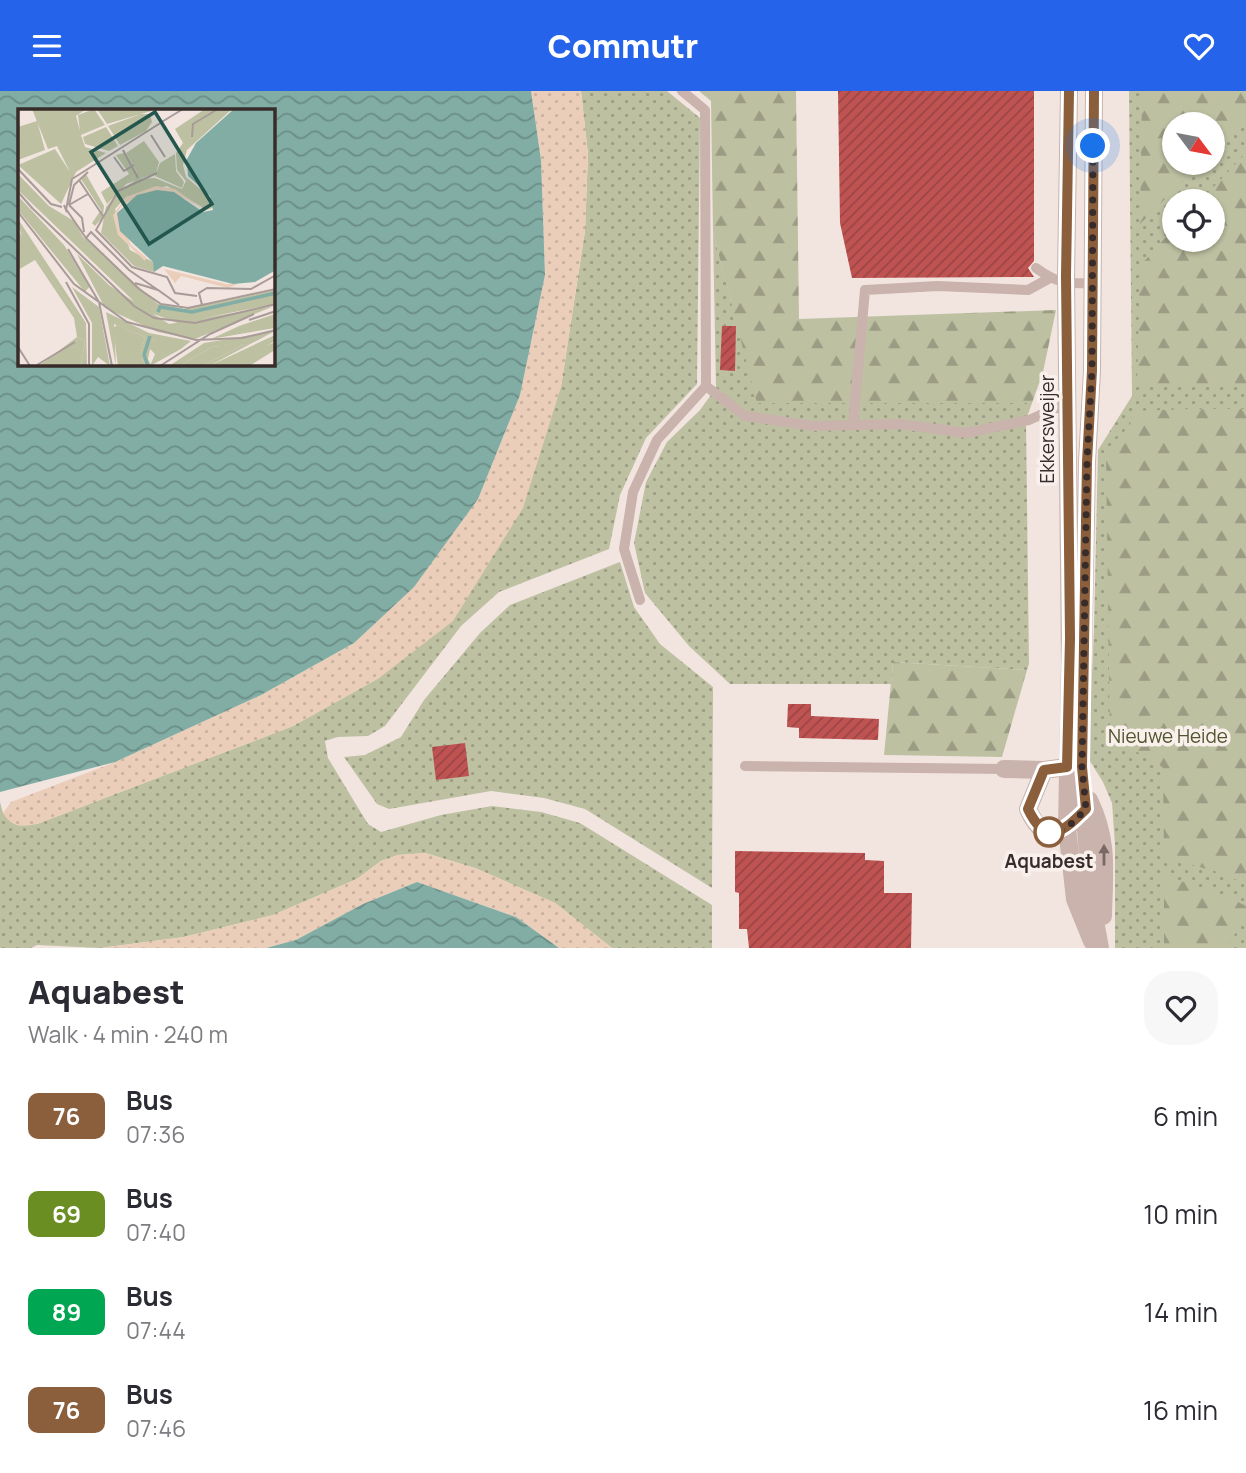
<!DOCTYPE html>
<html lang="en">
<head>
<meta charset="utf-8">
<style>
  :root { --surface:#fff; --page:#f7f7f7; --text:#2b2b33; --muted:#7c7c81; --accent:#2563eb }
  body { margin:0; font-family:Manrope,sans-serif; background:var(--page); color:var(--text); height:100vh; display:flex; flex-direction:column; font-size:26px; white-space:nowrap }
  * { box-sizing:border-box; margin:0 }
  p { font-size:23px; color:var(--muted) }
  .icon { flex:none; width:38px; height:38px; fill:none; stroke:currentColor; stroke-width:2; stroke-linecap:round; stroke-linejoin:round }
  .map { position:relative; height:857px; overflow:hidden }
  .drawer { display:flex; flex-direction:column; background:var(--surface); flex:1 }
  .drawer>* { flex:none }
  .badge { padding:0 14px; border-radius:10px; font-size:24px; line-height:46px }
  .needle { width:46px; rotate:122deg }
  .buttons { position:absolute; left:1162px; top:21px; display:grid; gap:14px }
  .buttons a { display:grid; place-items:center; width:63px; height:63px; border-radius:50%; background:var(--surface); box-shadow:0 2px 5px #0004; font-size:35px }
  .you { position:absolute; width:35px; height:35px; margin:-18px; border:5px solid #fff; border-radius:50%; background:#1a73e8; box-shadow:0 0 0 10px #1a73e833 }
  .map>.badge { position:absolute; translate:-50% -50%; box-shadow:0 0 0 4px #fff }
  .round { display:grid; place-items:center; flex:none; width:74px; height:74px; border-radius:28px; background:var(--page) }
  .summary { display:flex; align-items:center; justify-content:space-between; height:119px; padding:0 28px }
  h1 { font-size:33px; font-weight:800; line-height:52px }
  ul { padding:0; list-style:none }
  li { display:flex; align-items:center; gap:21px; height:98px; padding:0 28px }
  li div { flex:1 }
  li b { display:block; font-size:26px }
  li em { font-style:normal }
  li .badge { min-width:77px; font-weight:700; text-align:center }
  header { display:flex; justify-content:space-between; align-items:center; height:91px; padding:0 28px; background:var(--accent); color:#fff; font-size:32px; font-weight:800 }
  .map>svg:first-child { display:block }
</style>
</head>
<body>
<header><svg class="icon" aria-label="menu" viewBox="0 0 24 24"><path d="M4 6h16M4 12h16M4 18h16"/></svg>Commutr<svg class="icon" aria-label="heart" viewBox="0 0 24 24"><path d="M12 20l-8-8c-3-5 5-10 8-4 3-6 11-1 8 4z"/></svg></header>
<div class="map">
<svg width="1246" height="857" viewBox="0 0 1246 857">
  <defs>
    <pattern id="grass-dots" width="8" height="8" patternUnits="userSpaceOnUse" patternTransform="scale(1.75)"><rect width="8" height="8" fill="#bdc0a1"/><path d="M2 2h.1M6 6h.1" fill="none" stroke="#9b9c83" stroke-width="1.8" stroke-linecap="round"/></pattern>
    <pattern id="forest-firs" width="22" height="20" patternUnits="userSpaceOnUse" patternTransform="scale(1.75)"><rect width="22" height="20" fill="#bdc0a1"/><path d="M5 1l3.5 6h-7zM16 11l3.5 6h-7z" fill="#9b9c83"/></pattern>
    <pattern id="sand-dots" width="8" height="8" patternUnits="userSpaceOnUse" patternTransform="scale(1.75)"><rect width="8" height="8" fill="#eaceba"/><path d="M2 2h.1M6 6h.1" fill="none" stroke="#c9b1a0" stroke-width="1.8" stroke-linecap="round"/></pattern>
    <pattern id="water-waves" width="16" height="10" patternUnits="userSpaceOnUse" patternTransform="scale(1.75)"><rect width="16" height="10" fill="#81ada4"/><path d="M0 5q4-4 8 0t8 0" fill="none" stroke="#6b8d86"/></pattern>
    <pattern id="building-hatch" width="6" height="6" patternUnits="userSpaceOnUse" patternTransform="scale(1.75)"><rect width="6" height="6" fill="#be5352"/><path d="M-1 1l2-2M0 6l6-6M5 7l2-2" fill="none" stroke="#9b4544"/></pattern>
  </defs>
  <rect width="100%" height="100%" fill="#f2e5e0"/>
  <g fill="url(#grass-dots)" fill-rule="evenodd">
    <path d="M 581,0 L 667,0 L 700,27 L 697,293 L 646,347 L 620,404 L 609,458 L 499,501 L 461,535 L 385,635 L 368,645 L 338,646 L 325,650 L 328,667 L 360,720 L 368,733 L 381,741 L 441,724 L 492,715 L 541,721 L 580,732 L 712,814 L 712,857 L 612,857 L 555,812 L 475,777 L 425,762 L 398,764 L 381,770 L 357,788 L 273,824 L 184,846 L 100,857 L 37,854 L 31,857 L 0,857 L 0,711 L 3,722 L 37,733 L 293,635 L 379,587 L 561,296 L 585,140 L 588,63 Z"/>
    <path d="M 1129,0 L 1246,0 L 1246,857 L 1115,857 L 1115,754 L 1112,712 L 1103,691 L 1088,667 L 1094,538 L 1098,359 L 1132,305 ZM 1174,33 L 1213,33 L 1213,72 L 1174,72 ZM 1174,110 L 1213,110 L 1213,149 L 1174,149 Z"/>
    <path d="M 713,141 L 758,312 L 1032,312 L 1026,329 L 1029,573 L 1027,579 L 893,571 L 891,593 L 730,593 L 689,555 L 645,502 L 634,452 L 646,391 L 667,351 L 700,319 L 716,297 Z"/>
    <path d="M 620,471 L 634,516 L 660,553 L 713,596 L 712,797 L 585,718 L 544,707 L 491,700 L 389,718 L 377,713 L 344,666 L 365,664 L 401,646 L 424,609 L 480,542 L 510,514 Z"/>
  </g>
  <g fill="url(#forest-firs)">
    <path d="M 699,0 L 796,0 L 799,228 L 1056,219 L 1043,281 L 1032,312 L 757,312 L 713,141 L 711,10 Z"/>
    <path d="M 1142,0 L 1246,0 L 1246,28 L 1213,60 L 1213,33 L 1174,33 L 1174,72 L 1201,72 L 1140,133 Z"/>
    <path d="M 1246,62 L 1246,294 L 1137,296 L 1140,175 L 1174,137 L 1174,149 L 1213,149 L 1213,110 L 1200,110 Z"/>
    <path d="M 1190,318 L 1246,318 L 1246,793 L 1221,782 L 1164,766 L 1163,677 L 1149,664 L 1110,655 L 1106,360 L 1130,334 L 1132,320 Z"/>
    <path d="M 893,571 L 1027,579 L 1002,666 L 884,664 Z"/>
    <path d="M 1164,785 C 1189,792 1223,803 1246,815 L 1244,829 L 1226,857 L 1164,857 Z"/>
  </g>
  <g fill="url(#sand-dots)">
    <path d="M 531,0 L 581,0 L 588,63 L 585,140 L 561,296 L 523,417 L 453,530 L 379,587 L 293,635 L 37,733 C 20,736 13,737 3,722 L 11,711 L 115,671 L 261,604 L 354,552 L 478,408 L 520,304 L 545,184 L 541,69 Z"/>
    <path d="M 425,762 L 475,777 L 555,812 L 612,857 L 559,857 L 516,826 L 417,791 L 363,813 L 296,849 L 266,857 L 100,857 L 184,846 L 273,824 L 357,788 L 381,770 L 398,764 Z"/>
  </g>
  <g fill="url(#water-waves)" fill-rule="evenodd">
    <path d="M 0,0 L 531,0 L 541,69 L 545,184 L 520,304 L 478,408 L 414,496 L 354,552 L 261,604 L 115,671 L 0,701 ZM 19,19 L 273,19 L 273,273 L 19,273 Z"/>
    <path d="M 417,791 L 516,826 L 559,857 L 266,857 L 296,849 L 363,813 Z"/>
  </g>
  <g fill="url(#building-hatch)">
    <path d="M 838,0 L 1034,0 L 1034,170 L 1028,177 L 1034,186 L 852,187 L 840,132 Z"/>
    <path d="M 722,235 L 736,235 L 735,280 L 720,279 Z"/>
    <path d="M 788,613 L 811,613 L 811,625 L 879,628 L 878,649 L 799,647 L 799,637 L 787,636 Z"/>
    <path d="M 465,652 L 469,685 L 436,689 L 432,656 Z"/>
    <path d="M 735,760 L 865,762 L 865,769 L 884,770 L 884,802 L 912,802 L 911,857 L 749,857 L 747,838 L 739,838 L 739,802 L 735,801 Z"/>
  </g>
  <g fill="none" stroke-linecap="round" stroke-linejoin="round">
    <g stroke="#c9b3ac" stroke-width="10">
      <path d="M 1036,177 C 1057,192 1065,193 1091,192"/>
      <path d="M 706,295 L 745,325 L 814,335 L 900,333 L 966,342 L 1029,329 L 1054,318 L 1068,314"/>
      <path d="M 853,334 L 865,199 L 938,195 L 1028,199 L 1050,187"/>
      <path d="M 640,509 L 624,458 L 633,401 L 657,349 L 706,295 L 705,19 L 682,0"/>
      <path d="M 745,675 L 1004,678"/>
    </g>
    <g stroke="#c9b3ac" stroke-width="18">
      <path d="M 1094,0 L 1092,280 L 1087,371 L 1081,676 L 1092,814 L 1100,857"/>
      <path d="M 1067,676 L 1044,679 L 1028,718 C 1037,738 1044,745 1067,737 L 1070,573 L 1066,185 L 1069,0"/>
      <path d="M 1004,678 L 1044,679"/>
      <path d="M 1089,709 C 1109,750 1104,780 1103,825"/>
      <path d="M 1074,730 L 1067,737 L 1075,808 L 1092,850"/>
    </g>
  </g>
  <defs><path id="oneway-solid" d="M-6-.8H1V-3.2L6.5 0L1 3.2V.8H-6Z" transform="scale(1.75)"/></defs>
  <use fill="#796965" href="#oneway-solid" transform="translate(1104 764) rotate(-90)"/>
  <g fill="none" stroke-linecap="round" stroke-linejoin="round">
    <g stroke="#fff" stroke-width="16">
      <path id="line" d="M 1069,0 L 1066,185 L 1070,547 L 1067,676 L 1044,679 L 1028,718 C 1046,756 1063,741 1086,718 L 1082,676 L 1087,371 L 1092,279 L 1094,0"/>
    </g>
    <use href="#line" stroke="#8b5e3c" stroke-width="10"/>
    <path stroke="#382c2b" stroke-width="7" stroke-dasharray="0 12.6" d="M 1049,741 L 1065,739 L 1086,718 L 1082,676 L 1087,371 L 1092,279 L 1093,55"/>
  </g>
  <circle fill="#fff" stroke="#8b5e3c" stroke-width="3.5" cx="1049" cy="741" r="14"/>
  <g text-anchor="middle" stroke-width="7" stroke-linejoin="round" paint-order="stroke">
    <g font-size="19" fill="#382c2b" stroke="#f9f0ec">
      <text transform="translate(1047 338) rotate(-90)" y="7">Ekkersweijer</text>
    </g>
    <g font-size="19" fill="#505530" stroke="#f9f0ec">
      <text x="1168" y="652">Nieuwe Heide</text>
    </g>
    <g font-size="19" font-weight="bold" fill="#382c2b" stroke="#f9f0ec">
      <text x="1049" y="777">Aquabest</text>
    </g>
  </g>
  <g transform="translate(18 18)">
    <rect width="257" height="257" fill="#f2e5e0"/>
    <path d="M 187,0 L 214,0 L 169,41 L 165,56 L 168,68 L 194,90 L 197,98 L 184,103 L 184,98 L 149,77 L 108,88 L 97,100 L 112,141 L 135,153 L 137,158 L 136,163 L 116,157 L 83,124 L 88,98 L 101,82 L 120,70 L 137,69 L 164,80 L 168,72 L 159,61 L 158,44 L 165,34 L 157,20 ZM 126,32 L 141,53 L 138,64 L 108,75 L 119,64 L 108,44 ZM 157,45 L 158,62 L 166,73 L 164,79 L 137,67 L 142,54 ZM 0,65 L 31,97 L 56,112 L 65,128 L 140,195 L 166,200 L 257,181 L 257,195 L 160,214 L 125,201 L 0,81 ZM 0,87 L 46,136 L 72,177 L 67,183 L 0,101 ZM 0,110 L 68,214 L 69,257 L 63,257 L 67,232 L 59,228 L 56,209 L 17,151 L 0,161 L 0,121 L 63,213 L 0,117 ZM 59,145 L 92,177 L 151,215 L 256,197 L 177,230 L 140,223 L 87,199 ZM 54,178 L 81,198 L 92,257 L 80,248 L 74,257 L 74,214 ZM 88,203 L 131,224 L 173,232 L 163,240 L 134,231 L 130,250 L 133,256 L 127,257 L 123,243 L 127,228 L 96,215 L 98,257 ZM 257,205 L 257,219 L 193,230 L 221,217 ZM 257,222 L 191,257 L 184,257 L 226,235 L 194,238 L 161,257 L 151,257 L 186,234 Z" fill="#bdc0a1"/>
    <path d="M 14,0 L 68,0 L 58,7 L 62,22 L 60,6 L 76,0 L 87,16 L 63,26 L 67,38 L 88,44 L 58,63 L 43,95 L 0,56 L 37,40 L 52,63 L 39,37 L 30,40 ZM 79,0 L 133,0 L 133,2 L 89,15 ZM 123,5 L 132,5 L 134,13 L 128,22 L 102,36 L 90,17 ZM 19,12 L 27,41 L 0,51 L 0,18 ZM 88,18 L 100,37 L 91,42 L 67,35 L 65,28 ZM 106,44 L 119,64 L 89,95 L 83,83 L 111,65 L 98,46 ZM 68,65 L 86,97 L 85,108 L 77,117 L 74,114 L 83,101 L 63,70 ZM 14,111 L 49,147 L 66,177 L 41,149 ZM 0,117 L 54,196 L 63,213 L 5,129 ZM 99,216 L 127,228 L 123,243 L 127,257 L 100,257 L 95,219 ZM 257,226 L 257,232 L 248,237 L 257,233 L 257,241 L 231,257 L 191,257 ZM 59,228 L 67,232 L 63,257 L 21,257 ZM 134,231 L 158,237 L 163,240 L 132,257 L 137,245 L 131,239 ZM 228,234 L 184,257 L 161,257 L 194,238 Z" fill="#bdc0a1"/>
    <path d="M 138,77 L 157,80 L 185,100 L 164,88 L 111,92 L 103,98 L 99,104 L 113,136 L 128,148 L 127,152 L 100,126 L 95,106 L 108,88 ZM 146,160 L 208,175 L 220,175 L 210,179 L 163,167 L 157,174 Z" fill="#eaceba"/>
    <path d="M 216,0 L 257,0 L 258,161 L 237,173 L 215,175 L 145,157 L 136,163 L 135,153 L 102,122 L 99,104 L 119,86 L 139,81 L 156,83 L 185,103 L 195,101 L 192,87 L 170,67 L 169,50 L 178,34 Z" fill="#81ada4"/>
    <path fill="none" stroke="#81ada4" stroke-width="3.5" d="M 140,203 L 142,198 L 174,203 L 258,184M 130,257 L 126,246 L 132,227"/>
    <path fill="none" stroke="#a89b98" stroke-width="2" d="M 142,14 L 165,0M 133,26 L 147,48M 174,28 L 175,15 L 200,0M 105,41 L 120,69M 96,48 L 106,62 L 116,56M 0,60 L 33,95 L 44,98M 139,64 L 100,82 L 78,121 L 114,158 L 149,168 L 157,184 L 179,187M 61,71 L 85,107M 0,83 L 15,100M 46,96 L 48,101 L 54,70 L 144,13M 51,96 L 64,109 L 66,123M 51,96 L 56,76 L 70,63M 51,96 L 70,85M 13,98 L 116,197 L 136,209 L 177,214 L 258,195M 48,100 L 68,129 L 121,180 L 143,195 L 170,199 L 258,180M 0,103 L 56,175 L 109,213 L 178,231 L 224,229 L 258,221M 68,129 L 73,123 L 111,161 L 140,181M 50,140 L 81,193 L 94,257M 48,173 L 71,215 L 71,257M 117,174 L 140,181 L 161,196M 184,196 L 181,184 L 189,179 L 233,180 L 258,166M 231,211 L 258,202M 0,238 L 12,257M 19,256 L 57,233M 142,257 L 192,225 L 236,205"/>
    <path fill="#23574e" fill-opacity="0.15" stroke="#23574e" stroke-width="3.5" d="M 137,3 L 194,95 L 131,135 L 73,43 Z"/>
    <rect width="257" height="257" fill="none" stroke="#382c2b" stroke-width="3.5"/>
  </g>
</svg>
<div class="buttons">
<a><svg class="needle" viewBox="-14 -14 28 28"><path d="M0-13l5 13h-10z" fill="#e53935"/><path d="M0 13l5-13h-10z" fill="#7c7c81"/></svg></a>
<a><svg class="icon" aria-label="locate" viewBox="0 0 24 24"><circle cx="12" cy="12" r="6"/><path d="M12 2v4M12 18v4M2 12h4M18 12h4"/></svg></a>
</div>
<div class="you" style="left:1093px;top:55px"></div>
</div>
<section class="drawer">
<div class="summary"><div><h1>Aquabest</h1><p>Walk · 4 min · 240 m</p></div><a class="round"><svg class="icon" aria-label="heart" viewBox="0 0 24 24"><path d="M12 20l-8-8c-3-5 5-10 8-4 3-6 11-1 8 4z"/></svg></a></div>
<ul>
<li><span class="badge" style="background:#8b5e3c;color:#fff">76</span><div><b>Bus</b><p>07:36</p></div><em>6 min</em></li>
<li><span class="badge" style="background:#6b8e23;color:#fff">69</span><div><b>Bus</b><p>07:40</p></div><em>10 min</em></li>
<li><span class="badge" style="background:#00a651;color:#fff">89</span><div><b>Bus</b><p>07:44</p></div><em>14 min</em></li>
<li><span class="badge" style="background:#8b5e3c;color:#fff">76</span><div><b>Bus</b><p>07:46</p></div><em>16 min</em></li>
</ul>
</section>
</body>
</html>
